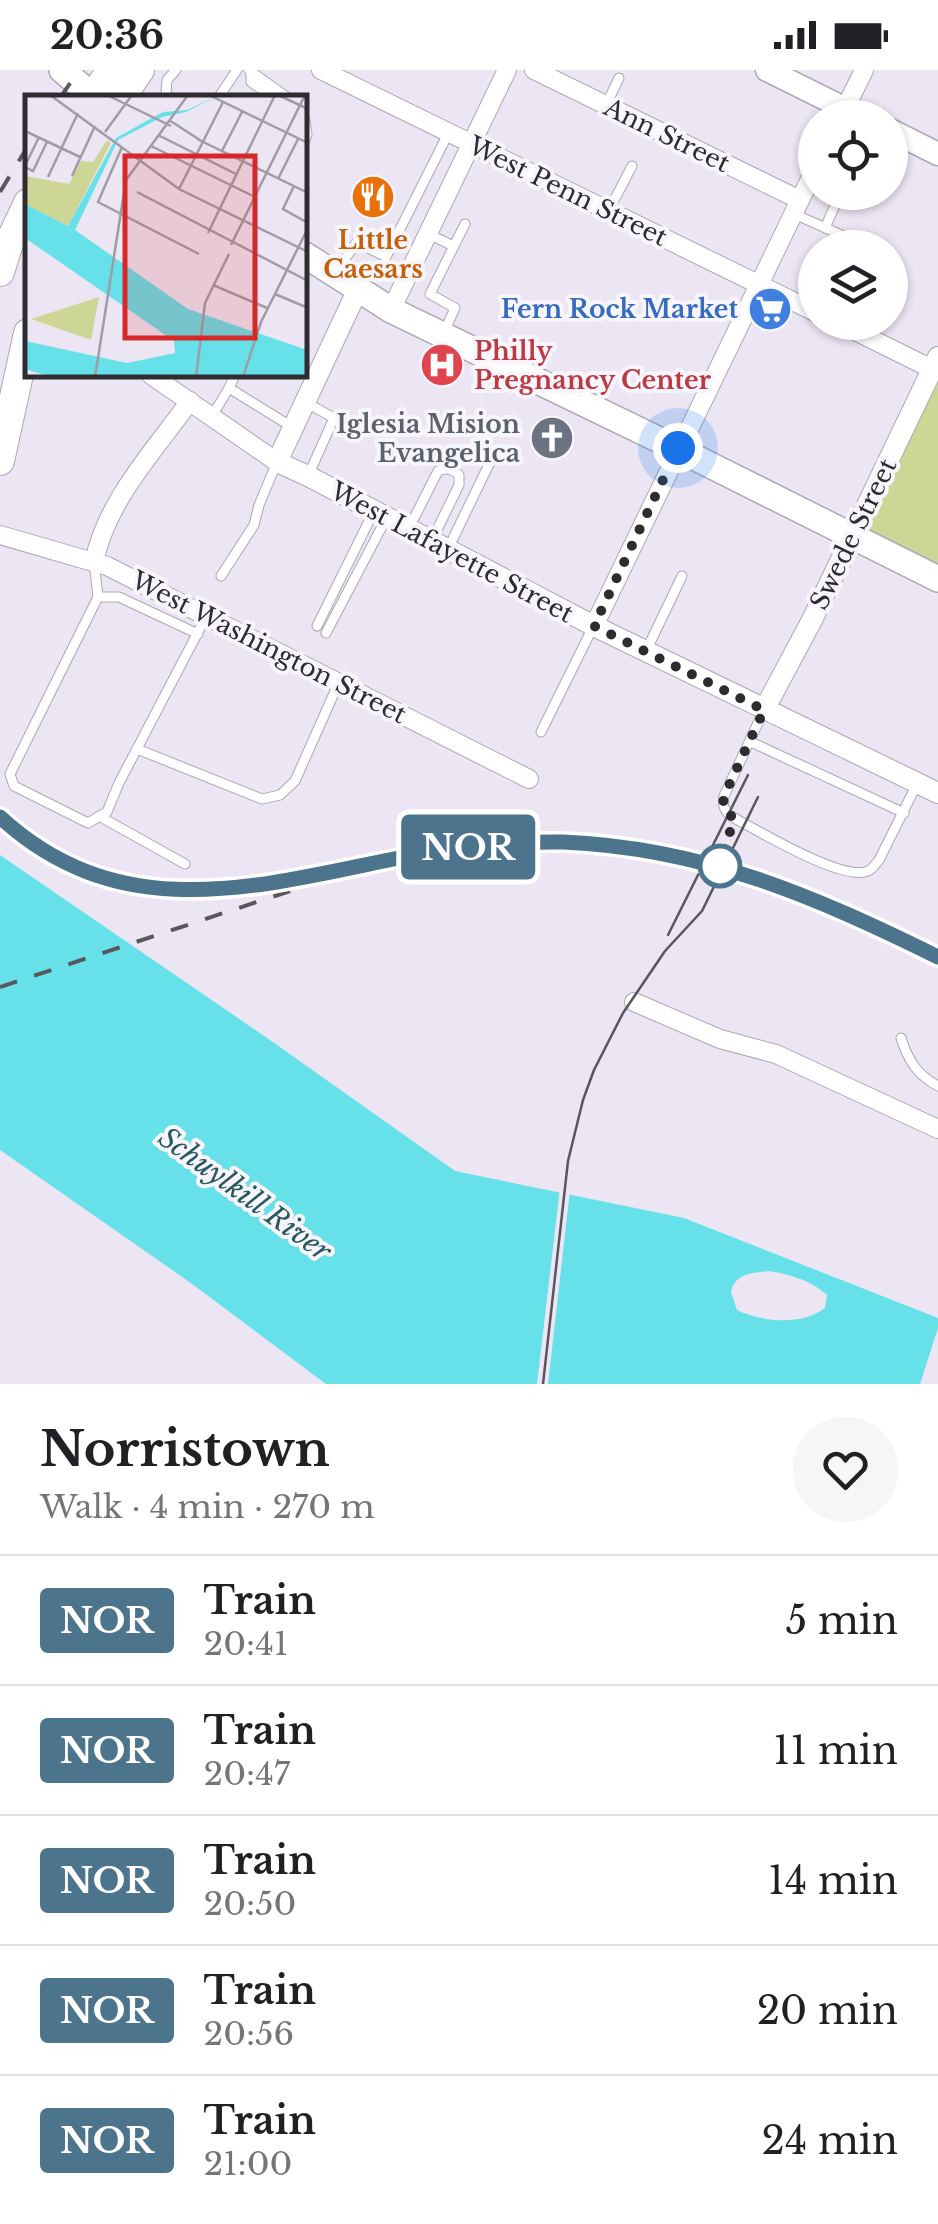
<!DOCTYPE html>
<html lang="en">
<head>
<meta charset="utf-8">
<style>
  :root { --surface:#fff; --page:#f6f6f6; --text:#202124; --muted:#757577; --line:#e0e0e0 }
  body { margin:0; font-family:"Libre Baskerville",serif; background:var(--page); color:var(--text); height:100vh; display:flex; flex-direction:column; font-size:38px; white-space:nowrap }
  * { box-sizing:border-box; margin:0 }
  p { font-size:32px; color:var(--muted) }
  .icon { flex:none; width:55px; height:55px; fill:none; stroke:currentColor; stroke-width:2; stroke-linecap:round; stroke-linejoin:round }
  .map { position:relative; height:1314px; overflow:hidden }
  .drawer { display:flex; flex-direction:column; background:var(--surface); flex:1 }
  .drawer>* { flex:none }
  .badge { padding:0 20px; border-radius:8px; font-size:35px; line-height:65px }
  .fabs { position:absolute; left:798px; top:30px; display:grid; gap:20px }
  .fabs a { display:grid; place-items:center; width:110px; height:110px; border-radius:50%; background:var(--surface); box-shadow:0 2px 8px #0004; font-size:50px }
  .you { position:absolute; width:50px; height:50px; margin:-25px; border:8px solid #fff; border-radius:50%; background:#1a73e8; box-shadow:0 0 0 15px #1a73e833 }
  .map>.badge { position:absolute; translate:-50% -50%; box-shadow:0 0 0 5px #fff }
  .round { display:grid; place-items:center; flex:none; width:105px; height:105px; border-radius:52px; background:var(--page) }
  .headline { display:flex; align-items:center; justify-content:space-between; height:170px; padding:0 40px }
  h1 { font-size:48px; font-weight:700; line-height:75px }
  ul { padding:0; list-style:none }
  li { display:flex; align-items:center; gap:30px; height:130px; padding:0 40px; border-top:2px solid var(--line) }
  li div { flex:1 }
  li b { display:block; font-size:38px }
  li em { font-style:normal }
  li .badge { min-width:110px; font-weight:700; text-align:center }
  .status { display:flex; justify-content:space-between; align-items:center; height:70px; padding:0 50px; background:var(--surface); direction:ltr }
  .status svg { height:28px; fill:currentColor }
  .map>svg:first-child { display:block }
</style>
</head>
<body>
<div class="status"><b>20:36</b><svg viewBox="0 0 49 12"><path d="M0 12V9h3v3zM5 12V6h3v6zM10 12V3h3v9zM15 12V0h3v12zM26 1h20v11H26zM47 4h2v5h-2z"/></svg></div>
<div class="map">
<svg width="938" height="1314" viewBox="0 0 938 1314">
  <rect width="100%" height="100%" fill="#ece6f4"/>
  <path fill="#cdd694" d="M 938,307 L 938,496 L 867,463 L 867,449 Z"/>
  <path fill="#66e0e9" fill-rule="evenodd" d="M 0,785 L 270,970 L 455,1101 L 684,1148 L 938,1248 L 938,1314 L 326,1314 L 188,1211 L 0,1080 ZM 769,1201 C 792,1205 810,1210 827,1225 L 825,1238 C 802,1256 762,1252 737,1240 L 731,1222 C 735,1203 753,1203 769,1201 Z"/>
  <g fill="#ece6f4">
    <path d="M 560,1118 L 570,1120 L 548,1314 L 537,1314 Z"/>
    <path d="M 938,1258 L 938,1314 L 920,1314 Z"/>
  </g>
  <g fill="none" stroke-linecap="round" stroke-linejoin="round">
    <g stroke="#aca7b4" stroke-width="11">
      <g id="service">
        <path d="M 249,0 L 288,28"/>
        <path d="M 251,1 L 251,12 L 274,28"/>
        <path d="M 171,28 L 166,24 L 167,10 L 176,0"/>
        <path d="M 218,28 L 237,0"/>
        <path d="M 606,35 L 619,8"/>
        <path d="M 305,51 L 307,64 L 305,70"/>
        <path d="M 609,140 L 632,96"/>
        <path d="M 794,144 L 864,175"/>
        <path d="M 825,158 L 840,124"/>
        <path d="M 427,163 L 453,176"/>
        <path d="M 336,201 L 357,172 L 386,187 L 449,62"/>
        <path d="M 445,260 L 455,238 L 430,224 L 465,154"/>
        <path d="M 235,305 L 229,318 L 292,357"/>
        <path d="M 305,332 L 334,348 L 308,406"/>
        <path d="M 212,346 L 229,318"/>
        <path d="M 409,458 L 438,401 C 446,398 452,398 459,405 L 459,415 L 432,470"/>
        <path d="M 448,479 L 494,384"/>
        <path d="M 94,492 L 98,527"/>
        <path d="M 221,506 L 254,455 L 259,435 L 277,392"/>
        <path d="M 317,556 L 373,443"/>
        <path d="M 326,563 L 387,447"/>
        <path d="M 198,564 L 119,527 L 98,527 L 10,704 L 14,716 L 88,753 L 107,742 L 119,713 L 207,545"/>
        <path d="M 647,579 L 682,506"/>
        <path d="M 764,640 L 724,726 C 722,737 725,742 734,748 C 759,761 843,812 868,801 C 872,799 876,794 879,790 L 917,714"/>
        <path d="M 541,662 L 593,557"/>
        <path d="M 751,672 L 904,743"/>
        <path d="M 137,679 L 262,729 L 280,725 L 295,711 L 339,612"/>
        <path d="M 99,746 L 185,794"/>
        <path d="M 901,968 C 908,990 917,1005 938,1016"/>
      </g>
    </g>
    <g stroke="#aca7b4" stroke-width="20">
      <g id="minor">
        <path d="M 321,0 L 815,242"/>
        <path d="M 534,0 L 800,130"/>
        <path d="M 841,47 L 864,0"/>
        <path d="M 391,240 L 507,0"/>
        <path d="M 837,252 L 932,299"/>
        <path d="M 151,305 L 277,392"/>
        <path d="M 0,465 L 107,496 L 529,709"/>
        <path d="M 94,492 C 107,430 154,381 190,331"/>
        <path d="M 594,556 L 815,99"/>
        <path d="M 634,932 L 720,969 L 776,984 L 938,1059"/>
      </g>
    </g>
    <g stroke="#aca7b4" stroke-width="22">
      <g id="tertiary">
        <path d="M 358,219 L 277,392 L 308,406 L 594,556 L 938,723"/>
        <path d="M 764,640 L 812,550 L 938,287"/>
      </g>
    </g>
    <g stroke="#aca7b4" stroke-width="25">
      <g id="secondary">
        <path d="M 767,0 L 864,48"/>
        <path d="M 890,60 L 938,84"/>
      </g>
    </g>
    <g stroke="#aca7b4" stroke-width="28">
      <g id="primary">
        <path d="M 62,0 L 95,28"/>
        <path d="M 305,185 L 391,240 L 678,379 L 938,509"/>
      </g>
    </g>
    <g stroke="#aca7b4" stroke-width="30">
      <g id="trunk">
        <path d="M 92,28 L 111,0"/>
        <path d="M 121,28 L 140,0"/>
        <path d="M 0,202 L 9,173 L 28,133"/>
        <path d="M 0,391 L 28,263"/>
      </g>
    </g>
    <use href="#service" stroke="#fff" stroke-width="9"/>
    <use href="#minor" stroke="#fff" stroke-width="18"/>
    <use href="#tertiary" stroke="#fff" stroke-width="20"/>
    <use href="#secondary" stroke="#fff" stroke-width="22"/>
    <use href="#primary" stroke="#fff" stroke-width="25"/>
    <use href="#trunk" stroke="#fff" stroke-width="28"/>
    <g stroke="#59565d" stroke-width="2.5">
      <path d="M 668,865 L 748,705"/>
      <path d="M 543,1314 L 568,1091 L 583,1030 L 594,1000 L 623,943 L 665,881 L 702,841 L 758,727"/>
    </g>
    <g stroke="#59565d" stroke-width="4" stroke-dasharray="18 18" stroke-linecap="butt">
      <path d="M 60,28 L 79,0"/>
      <path d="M 0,122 L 28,76"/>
      <path d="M 0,747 C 162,897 375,765 563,772 C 704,778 814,826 938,887"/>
      <path d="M 0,917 L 290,821"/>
    </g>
  </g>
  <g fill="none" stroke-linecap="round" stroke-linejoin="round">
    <g stroke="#fff" stroke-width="22">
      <path id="line" d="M 0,747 C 126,863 272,812 419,784 C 467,776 515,771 563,772 C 704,778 814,826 938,887"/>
    </g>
    <use href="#line" stroke="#4c748c" stroke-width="15"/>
    <path stroke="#2e2c31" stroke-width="10" stroke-dasharray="0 18" d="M 678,378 L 594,556 L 764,640 L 724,726 C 722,737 725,742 734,748 L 720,796"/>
  </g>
  <defs>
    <g id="restaurant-disc" transform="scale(2.25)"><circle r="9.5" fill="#e8710a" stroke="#f8f5fd"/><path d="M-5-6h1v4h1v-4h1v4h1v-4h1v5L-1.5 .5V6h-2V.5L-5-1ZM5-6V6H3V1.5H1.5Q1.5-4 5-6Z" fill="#fff"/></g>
    <g id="supermarket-disc" transform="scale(2.25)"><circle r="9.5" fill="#3f7fe0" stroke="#f8f5fd"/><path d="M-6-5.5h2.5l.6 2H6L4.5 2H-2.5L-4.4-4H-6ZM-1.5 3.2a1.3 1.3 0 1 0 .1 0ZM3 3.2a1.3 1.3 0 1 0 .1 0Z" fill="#fff"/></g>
    <g id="hospital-disc" transform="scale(2.25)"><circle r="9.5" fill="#e0444e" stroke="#f8f5fd"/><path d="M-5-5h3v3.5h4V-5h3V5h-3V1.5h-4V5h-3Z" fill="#fff"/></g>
    <g id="church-disc" transform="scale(2.25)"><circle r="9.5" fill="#6b7280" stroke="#f8f5fd"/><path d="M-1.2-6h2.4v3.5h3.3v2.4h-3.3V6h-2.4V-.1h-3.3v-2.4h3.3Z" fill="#fff"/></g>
  </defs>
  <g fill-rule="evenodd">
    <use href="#restaurant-disc" x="373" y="127"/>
    <use href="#supermarket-disc" x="770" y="239"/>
    <use href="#hospital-disc" x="442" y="295"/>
    <use href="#church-disc" x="552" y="368"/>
  </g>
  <circle fill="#fff" stroke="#4c748c" stroke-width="5" cx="720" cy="796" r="20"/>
  <g text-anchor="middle" stroke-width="8" stroke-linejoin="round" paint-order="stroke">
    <g font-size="25" fill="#2e2c31" stroke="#f8f5fd">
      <text transform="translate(667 65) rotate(26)" y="9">Ann Street</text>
      <text transform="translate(568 121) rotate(26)" y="9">West Penn Street</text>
      <text transform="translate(853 464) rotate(-64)" y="9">Swede Street</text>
      <text transform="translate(452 482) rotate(28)" y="9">West Lafayette Street</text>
      <text transform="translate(269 577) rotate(27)" y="9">West Washington Street</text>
    </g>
    <g font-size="25" font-weight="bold" fill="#c56008" stroke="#f8f5fd">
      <text x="373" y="179">Little<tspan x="373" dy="29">Caesars</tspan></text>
    </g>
    <g font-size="25" font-weight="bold" fill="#366cbe" stroke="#f8f5fd" text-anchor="end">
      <text x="738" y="248">Fern Rock Market</text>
    </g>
    <g font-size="25" font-weight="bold" fill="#be3a42" stroke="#f8f5fd" text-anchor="start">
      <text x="474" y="290">Philly<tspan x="474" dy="29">Pregnancy Center</tspan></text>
    </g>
    <g font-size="25" font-weight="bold" fill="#5b616d" stroke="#f8f5fd" text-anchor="end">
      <text x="520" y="363">Iglesia Mision<tspan x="520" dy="29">Evangelica</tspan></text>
    </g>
    <g font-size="28" font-style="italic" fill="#265a5e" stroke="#f8f5fd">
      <text transform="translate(245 1124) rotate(36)" y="10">Schuylkill River</text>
    </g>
  </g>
  <g transform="translate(25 25)">
    <rect width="282" height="282" fill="#ece6f4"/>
    <path d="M 82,45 L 86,48 L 43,131 L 0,109 L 0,81 L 44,89 L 56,66 L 68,67 ZM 74,202 L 66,245 L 6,224 Z" fill="#cdd694"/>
    <path d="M 194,0 L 161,17 L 137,22 L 93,45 L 50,135 L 163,214 L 282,255 L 282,282 L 26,282 L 0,274 L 0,246 L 102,268 L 150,258 L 149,246 L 0,143 L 0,109 L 43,131 L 91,43 L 138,17 L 162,15 Z" fill="#66e0e9"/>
    <path fill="none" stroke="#66e0e9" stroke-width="5" d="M 171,247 L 195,269"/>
    <path fill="none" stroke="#a09ca6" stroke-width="2.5" d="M 25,0 L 154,94 L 283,157M 82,0 L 146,31M 184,0 L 283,48M 253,0 L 283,14M 144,25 L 178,47M 0,36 L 55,62M 80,37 L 107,0M 133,40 L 211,79M 172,44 L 283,98M 126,51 L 230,102M 97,52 L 73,107 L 174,159M 197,56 L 217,17M 0,71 L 14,42M 0,72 L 8,76 L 22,47M 47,81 L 70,31M 23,82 L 53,18M 253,84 L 273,44M 269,91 L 258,114 L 283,128M 154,94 L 198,7M 112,97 L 283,186M 183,138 L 250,0M 206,150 L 280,0M 188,190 L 242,213M 250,199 L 283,213M 70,282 L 101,85 L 163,0M 171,282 L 180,208 L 204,159M 218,282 L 236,227 L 283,133"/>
    <path fill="#d62828" fill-opacity="0.15" stroke="#d62828" stroke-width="5" d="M 100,61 L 230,61 L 230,243 L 100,243 Z"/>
    <rect width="282" height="282" fill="none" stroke="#2e2c31" stroke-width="5"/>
  </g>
</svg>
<div class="fabs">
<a><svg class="icon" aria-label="locate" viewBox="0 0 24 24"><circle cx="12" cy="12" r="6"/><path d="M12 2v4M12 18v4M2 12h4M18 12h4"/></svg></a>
<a><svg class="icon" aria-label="layers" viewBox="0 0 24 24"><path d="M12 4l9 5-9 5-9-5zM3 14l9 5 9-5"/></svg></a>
</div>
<div class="you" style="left:678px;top:378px"></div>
<b class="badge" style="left:468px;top:777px;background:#4c748c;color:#fff">NOR</b>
</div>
<section class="drawer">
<div class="headline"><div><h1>Norristown</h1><p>Walk · 4 min · 270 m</p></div><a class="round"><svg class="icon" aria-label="heart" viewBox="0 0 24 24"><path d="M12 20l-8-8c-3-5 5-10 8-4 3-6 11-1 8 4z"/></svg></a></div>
<ul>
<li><span class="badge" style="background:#4c748c;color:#fff">NOR</span><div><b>Train</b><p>20:41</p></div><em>5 min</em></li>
<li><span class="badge" style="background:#4c748c;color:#fff">NOR</span><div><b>Train</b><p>20:47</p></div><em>11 min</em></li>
<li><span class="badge" style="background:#4c748c;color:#fff">NOR</span><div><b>Train</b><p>20:50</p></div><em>14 min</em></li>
<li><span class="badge" style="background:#4c748c;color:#fff">NOR</span><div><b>Train</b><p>20:56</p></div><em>20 min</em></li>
<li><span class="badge" style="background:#4c748c;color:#fff">NOR</span><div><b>Train</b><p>21:00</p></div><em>24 min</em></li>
</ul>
</section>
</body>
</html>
